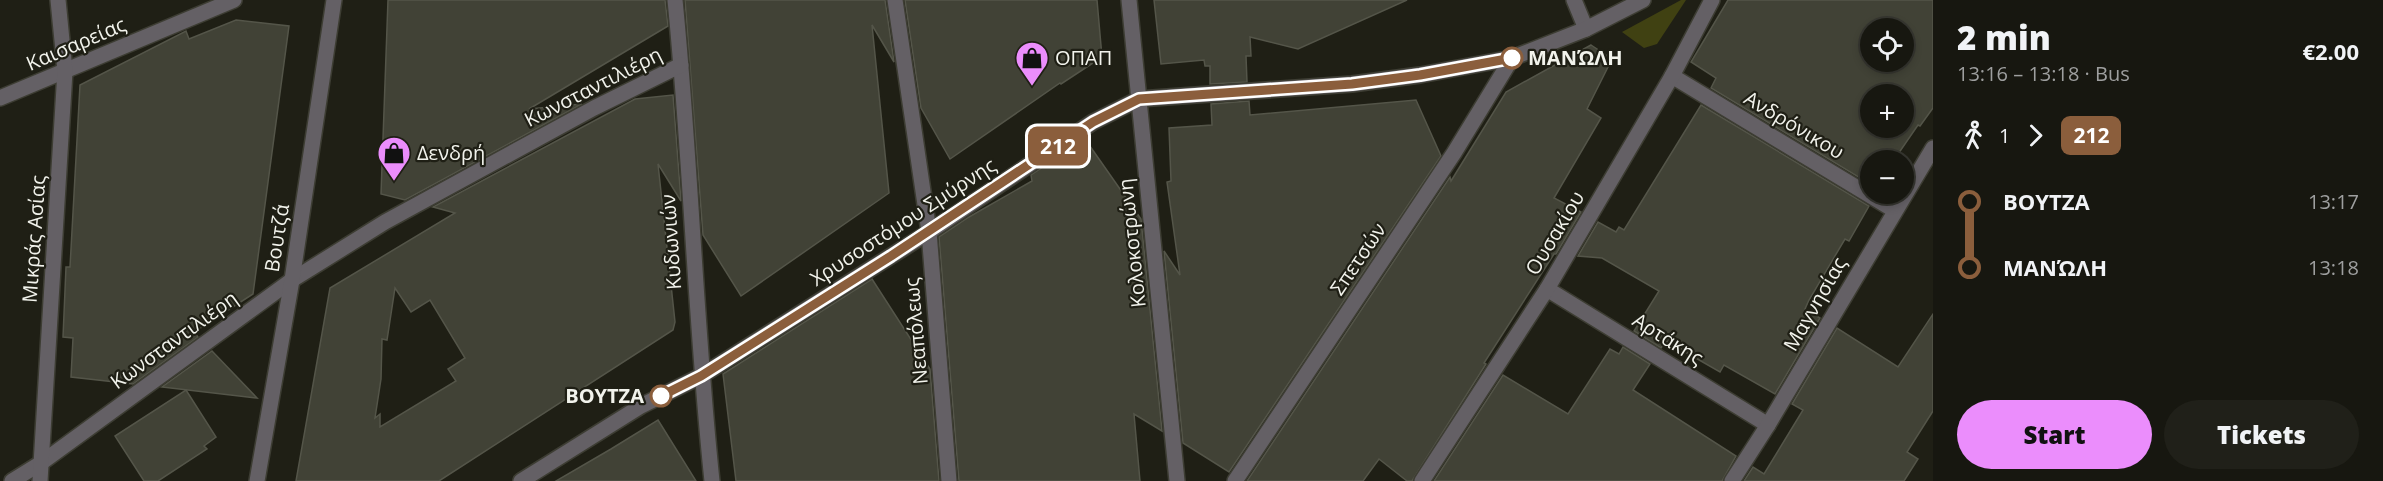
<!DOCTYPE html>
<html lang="en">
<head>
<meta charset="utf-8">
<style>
  :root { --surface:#171710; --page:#202019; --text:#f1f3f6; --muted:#9e9f9f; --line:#363630; --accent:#eb8dfc }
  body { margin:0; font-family:"Open Sans",sans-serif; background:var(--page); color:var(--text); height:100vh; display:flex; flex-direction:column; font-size:22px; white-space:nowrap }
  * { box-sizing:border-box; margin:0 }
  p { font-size:20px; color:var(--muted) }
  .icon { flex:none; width:33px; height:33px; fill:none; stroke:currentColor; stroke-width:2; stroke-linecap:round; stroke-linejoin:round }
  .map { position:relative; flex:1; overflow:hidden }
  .sheet { display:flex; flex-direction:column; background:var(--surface); width:450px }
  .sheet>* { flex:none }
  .badge { padding:0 12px; border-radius:9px; font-size:21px; line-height:39px }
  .tools { position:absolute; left:1860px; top:18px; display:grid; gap:12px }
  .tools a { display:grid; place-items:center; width:54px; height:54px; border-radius:50%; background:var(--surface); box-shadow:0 3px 9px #0003,0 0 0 2px var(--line); font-size:30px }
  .map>.badge { position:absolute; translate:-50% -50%; box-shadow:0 0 0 3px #fff }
  .legs { display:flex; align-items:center; gap:9px; height:66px; padding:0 24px; font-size:20px }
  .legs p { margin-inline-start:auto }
  .overview { display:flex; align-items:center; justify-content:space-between; height:102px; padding:0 24px }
  h1 { font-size:33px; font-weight:800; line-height:45px }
  .cta { display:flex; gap:12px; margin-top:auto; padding:12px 24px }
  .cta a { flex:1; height:69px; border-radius:36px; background:var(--accent); color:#111; font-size:24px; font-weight:800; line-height:69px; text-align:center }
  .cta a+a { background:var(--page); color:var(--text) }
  ul { padding:0 24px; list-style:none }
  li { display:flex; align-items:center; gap:21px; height:66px; font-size:22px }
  li i { display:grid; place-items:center; width:9px; height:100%; margin:0 8px; background:currentColor }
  li i::after { content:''; width:15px; height:15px; margin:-8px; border:4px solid; border-radius:50%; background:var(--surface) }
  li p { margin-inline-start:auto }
  li:first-child i { background:linear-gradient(#0000 50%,currentColor 0) }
  li:last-child i { background:linear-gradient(currentColor 50%,#0000 0) }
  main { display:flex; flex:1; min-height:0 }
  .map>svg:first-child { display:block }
</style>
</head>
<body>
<main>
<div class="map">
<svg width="1933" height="481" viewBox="0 0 1933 481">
  <rect width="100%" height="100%" fill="#1f1f15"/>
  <path fill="#404112" d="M 1681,0 L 1686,0 L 1657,44 L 1644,48 L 1622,32 Z"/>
  <g fill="#414236" stroke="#545549" stroke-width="1.5" fill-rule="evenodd">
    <path d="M 388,0 L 665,0 L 668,26 L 529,109 L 582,104 L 405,200 L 381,194 Z"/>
    <path d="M 685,0 L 885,0 L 894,62 L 872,25 L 889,193 L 741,296 L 703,235 Z"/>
    <path d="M 905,0 L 1097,0 L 1102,57 L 1061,84 L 1060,83 L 950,159 L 921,108 Z"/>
    <path d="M 1154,0 L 1407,0 L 1298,49 L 1250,37 L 1251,56 L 1246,56 L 1247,82 L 1210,84 L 1210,66 L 1205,66 L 1204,60 L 1161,64 Z"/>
    <path d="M 1728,0 L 1933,0 L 1933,108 L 1920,126 L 1918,125 L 1894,160 L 1870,160 L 1870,184 L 1711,88 L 1716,78 L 1691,62 ZM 1870,28 L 1904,28 L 1904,62 L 1870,62 ZM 1870,94 L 1904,94 L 1904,128 L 1870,128 Z"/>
    <path d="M 236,20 L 289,26 L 253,294 L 194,332 L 198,337 L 133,384 L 71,377 L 73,338 L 63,337 L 66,267 L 70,267 L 80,85 L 186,31 L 189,39 Z"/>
    <path d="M 1591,45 L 1612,59 L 1587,109 L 1601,118 L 1554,198 L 1581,212 L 1556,254 L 1554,254 L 1484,363 L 1486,364 L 1412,481 L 1407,481 L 1379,459 L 1363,481 L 1247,481 L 1450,177 L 1451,181 L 1506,92 Z"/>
    <path d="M 673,95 L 681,201 L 658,164 L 675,322 L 673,330 L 439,481 L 296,481 L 330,288 L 455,213 L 433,207 L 635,99 ZM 395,288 L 411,312 L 430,300 L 465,358 L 448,369 L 456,381 L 380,427 L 380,414 L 375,418 L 381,379 L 382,339 L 387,340 Z"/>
    <path d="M 1416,100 L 1441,156 L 1229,472 L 1183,443 L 1164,251 L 1180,275 L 1167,182 L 1171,181 L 1169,128 L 1212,125 L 1211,104 L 1249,101 L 1250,115 Z"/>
    <path d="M 1701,105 L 1869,206 L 1849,241 L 1845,239 L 1809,300 L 1805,309 L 1820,318 L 1775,394 L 1724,365 L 1720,372 L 1666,341 L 1661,348 L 1634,331 L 1659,291 L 1602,258 L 1578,256 L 1598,222 L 1616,232 L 1619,227 L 1624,230 Z"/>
    <path d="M 1085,139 L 1141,219 L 1162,431 L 1134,414 L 1140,481 L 959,481 L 939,237 L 969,217 L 1032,181 L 1031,175 Z"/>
    <path d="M 872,279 L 930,369 L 939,481 L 736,481 L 723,374 Z"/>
    <path d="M 1933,314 L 1933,411 L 1907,452 L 1918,459 L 1904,481 L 1744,481 L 1753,467 L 1764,474 L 1803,410 L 1792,404 L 1837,328 L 1898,367 Z"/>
    <path d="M 1623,347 L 1650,364 L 1633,390 L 1736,456 L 1722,481 L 1434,481 L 1503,375 L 1568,414 L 1610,349 L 1619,354 Z"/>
    <path d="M 212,351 L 257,398 L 162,387 Z"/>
    <path d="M 186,390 L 216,437 L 204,446 L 207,449 L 158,481 L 144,481 L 115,436 Z"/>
    <path d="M 658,420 L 696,481 L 556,481 L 611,449 Z"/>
  </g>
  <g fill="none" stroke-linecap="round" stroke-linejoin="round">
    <g stroke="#3d3d33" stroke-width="18">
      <g id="minor">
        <path d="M 675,0 C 691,160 695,321 712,481"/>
        <path d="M 895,0 L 929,232 L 949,481"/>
        <path d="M 1129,0 L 1177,481"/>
        <path d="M 1574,0 L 1586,29"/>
        <path d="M 1672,76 L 1894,210"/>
        <path d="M 0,98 L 234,0"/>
        <path d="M 1547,289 L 1768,425"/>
        <path d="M 12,481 L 41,463 L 292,280 L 385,222 L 594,108 L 681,65"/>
        <path d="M 40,481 L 65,71 L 58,0"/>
        <path d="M 257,481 L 292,280 L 334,0"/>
        <path d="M 521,481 L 641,406 L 701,376 L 929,232 L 1093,122 L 1139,99 L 1352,84 L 1420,75 L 1512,58 L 1586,29 L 1643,0"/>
        <path d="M 1235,481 L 1454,153 L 1512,58"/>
        <path d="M 1422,481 L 1547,289 L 1672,76 L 1712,0"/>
        <path d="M 1732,481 L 1768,425 L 1933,148"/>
      </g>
    </g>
    <use href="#minor" stroke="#646065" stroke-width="15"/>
  </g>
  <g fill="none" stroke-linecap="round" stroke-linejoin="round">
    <g stroke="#fff" stroke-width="14">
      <path id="line-1" d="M 661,396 L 701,376 L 891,256 L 1093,122 L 1139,99 L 1352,84 L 1420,75 L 1512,58"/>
    </g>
    <use href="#line-1" stroke="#8b5e3c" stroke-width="9"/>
  </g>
  <defs>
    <g id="shop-pin" transform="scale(1.725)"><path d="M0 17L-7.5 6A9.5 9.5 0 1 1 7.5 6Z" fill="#eb8dfc" stroke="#1f1f15"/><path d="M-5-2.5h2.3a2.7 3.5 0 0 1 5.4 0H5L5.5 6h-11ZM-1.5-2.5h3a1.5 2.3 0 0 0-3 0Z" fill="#111"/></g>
  </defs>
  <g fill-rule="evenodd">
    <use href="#shop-pin" x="1032" y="58"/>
    <use href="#shop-pin" x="394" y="153"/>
  </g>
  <g fill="#fff" stroke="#8b5e3c" stroke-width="3">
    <circle cx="1512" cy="58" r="10"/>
    <circle cx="661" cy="396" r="10"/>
  </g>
  <g text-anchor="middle" stroke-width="4.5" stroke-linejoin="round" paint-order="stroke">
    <g font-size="20" fill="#f2f3ec" stroke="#1f1f15">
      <text transform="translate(76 44) rotate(-23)" y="7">Καισαρείας</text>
      <text transform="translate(593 87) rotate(-27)" y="7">Κωνσταντιλιέρη</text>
      <text transform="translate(1794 125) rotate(31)" y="7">Ανδρόνικου</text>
      <text transform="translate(903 222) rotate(-33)" y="7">Χρυσοστόμου Σμύρνης</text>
      <text transform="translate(1555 233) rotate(-59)" y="7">Ουσακίου</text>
      <text transform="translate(277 238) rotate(-81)" y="7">Βουτζά</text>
      <text transform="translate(34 239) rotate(-86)" y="7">Μικράς Ασίας</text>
      <text transform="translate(671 242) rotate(-94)" y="7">Κυδωνιών</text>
      <text transform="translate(1132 243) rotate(-96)" y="7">Κολοκοτρώνη</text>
      <text transform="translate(1358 259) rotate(-56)" y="7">Σπετσών</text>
      <text transform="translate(1815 304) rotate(-60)" y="7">Μαγνησίας</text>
      <text transform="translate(916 331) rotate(-95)" y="7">Νεαπόλεως</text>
      <text transform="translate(1668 339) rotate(32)" y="7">Αρτάκης</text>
      <text transform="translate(174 340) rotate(-36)" y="7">Κωνσταντιλιέρη</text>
    </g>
    <g font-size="20" fill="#f2f3ec" stroke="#1f1f15" text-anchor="start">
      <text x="1055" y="65">ΟΠΑΠ</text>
      <text x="417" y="160">Δενδρή</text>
    </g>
    <g font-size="20" font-weight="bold" fill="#f2f3ec" stroke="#1f1f15" text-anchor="start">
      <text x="1528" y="65">ΜΑΝΏΛΗ</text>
      <text x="644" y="403" text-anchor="end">ΒΟΥΤΖΑ</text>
    </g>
  </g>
</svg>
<div class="tools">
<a><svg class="icon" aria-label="locate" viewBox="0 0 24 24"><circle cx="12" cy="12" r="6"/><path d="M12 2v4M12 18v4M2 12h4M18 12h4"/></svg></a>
<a>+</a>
<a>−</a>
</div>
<b class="badge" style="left:1058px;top:146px;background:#8b5e3c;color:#fff">212</b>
</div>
<section class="sheet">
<div class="overview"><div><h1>2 min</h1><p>13:16 – 13:18 · Bus</p></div><b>€2.00</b></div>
<div class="legs"><svg class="icon" aria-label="walk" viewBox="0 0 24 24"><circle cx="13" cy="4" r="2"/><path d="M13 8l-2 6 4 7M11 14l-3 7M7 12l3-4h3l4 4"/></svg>1<svg class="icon" aria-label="forward" viewBox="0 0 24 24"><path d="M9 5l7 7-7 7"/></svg><b class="badge" style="background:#8b5e3c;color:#fff">212</b></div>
<ul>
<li><i style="color:#8b5e3c"></i><b>ΒΟΥΤΖΑ</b><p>13:17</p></li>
<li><i style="color:#8b5e3c"></i><b>ΜΑΝΏΛΗ</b><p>13:18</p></li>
</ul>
<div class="cta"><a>Start</a><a>Tickets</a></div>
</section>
</main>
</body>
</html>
